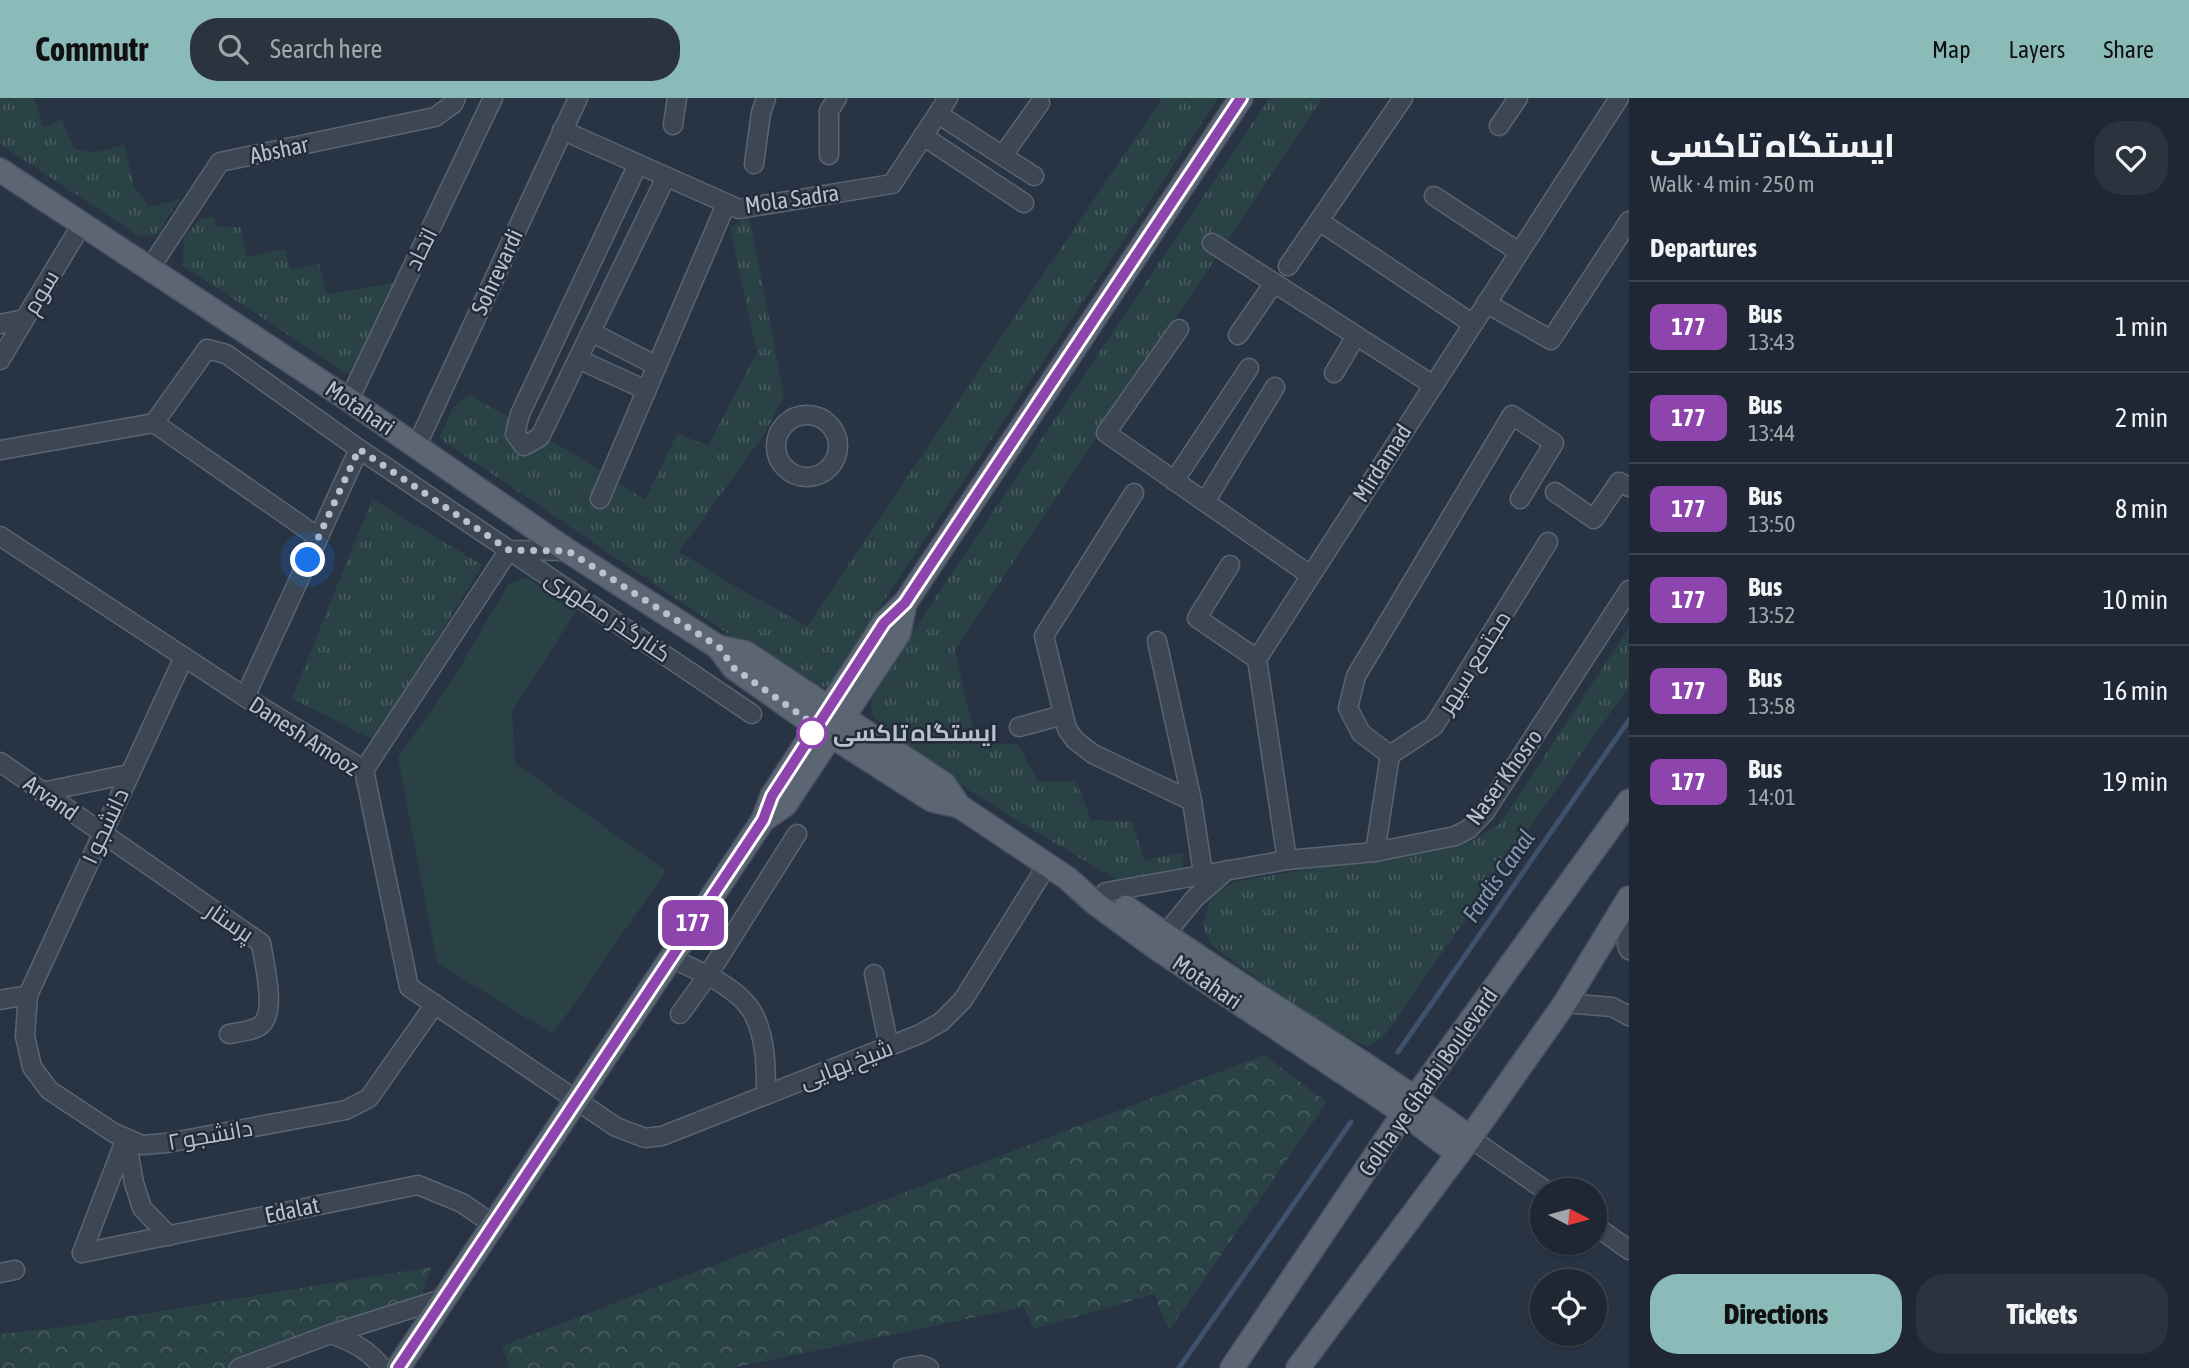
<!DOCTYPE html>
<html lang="en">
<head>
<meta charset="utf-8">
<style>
  :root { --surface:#1e2733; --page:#2b333f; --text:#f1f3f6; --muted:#a1a5ac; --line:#3c444e; --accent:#8bbbb9 }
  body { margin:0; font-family:"Asap Condensed",Cairo,sans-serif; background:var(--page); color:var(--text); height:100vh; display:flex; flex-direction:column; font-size:26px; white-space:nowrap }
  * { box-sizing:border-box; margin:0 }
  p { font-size:23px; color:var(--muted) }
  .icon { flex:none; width:38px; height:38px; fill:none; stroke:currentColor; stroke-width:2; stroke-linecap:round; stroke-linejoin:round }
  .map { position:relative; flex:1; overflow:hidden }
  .panel { display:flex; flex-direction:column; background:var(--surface); width:560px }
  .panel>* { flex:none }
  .badge { padding:0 14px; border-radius:10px; font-size:24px; line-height:46px }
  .needle { width:46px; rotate:96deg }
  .tools { position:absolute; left:1530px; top:1080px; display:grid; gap:14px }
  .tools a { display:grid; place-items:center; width:77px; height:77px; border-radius:50%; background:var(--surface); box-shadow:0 2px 5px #0004,0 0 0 2px var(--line); font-size:35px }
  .you { position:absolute; width:35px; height:35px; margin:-18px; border:5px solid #fff; border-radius:50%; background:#1a73e8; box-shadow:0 0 0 10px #1a73e833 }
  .map>.badge { position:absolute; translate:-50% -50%; box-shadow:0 0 0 4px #fff }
  h2 { padding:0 21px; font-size:26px; line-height:63px }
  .round { display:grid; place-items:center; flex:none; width:74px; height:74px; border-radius:28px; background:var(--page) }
  .head { display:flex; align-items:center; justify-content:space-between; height:119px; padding:0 21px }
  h1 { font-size:33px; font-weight:800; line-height:52px }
  .button { display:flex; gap:14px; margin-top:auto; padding:14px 21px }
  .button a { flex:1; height:80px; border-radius:28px; background:var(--accent); color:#111; font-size:28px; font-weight:800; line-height:80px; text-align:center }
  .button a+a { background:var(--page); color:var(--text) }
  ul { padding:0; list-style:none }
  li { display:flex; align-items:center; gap:21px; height:91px; padding:0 21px; border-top:2px solid var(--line) }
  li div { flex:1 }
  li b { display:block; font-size:26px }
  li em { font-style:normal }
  li .badge { min-width:77px; font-weight:700; text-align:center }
  header { display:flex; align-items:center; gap:42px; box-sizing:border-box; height:98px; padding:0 35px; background:var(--accent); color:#111 }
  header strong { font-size:33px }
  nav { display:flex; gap:38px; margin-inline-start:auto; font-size:24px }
  .search { width:490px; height:63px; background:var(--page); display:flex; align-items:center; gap:18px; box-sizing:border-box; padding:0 24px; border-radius:28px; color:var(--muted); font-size:26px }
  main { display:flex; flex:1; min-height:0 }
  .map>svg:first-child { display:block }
</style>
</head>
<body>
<header>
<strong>Commutr</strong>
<div class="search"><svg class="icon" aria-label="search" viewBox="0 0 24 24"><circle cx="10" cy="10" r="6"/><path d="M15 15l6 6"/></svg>Search here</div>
<nav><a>Map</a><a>Layers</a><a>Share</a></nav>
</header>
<main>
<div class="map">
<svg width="1629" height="1270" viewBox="0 0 1629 1270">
  <defs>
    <pattern id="forest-crowns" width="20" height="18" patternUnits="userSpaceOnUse" patternTransform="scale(1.75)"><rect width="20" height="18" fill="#2a4245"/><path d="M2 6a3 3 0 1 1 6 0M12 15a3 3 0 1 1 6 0" fill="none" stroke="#475c5f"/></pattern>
    <pattern id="park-tufts" width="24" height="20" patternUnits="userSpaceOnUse" patternTransform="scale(1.75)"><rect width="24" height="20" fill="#2a4245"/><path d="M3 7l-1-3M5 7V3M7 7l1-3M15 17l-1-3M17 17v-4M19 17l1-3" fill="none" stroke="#475c5f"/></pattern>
  </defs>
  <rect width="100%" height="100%" fill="#283444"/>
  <path fill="#2a4245" d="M 526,479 L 576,513 L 512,614 L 515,665 L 666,773 L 553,936 L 437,865 L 398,660 L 457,574 L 508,487 Z"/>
  <g fill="url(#forest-crowns)">
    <path d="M 1264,957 L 1327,1004 L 1169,1232 L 1154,1196 L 1034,1231 L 1024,1209 L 732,1270 L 510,1270 L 502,1248 Z"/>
    <path d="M 431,1169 L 420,1204 L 236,1270 L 0,1270 L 0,1236 L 63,1229 Z"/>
  </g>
  <g fill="url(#park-tufts)">
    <path d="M 0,0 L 34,0 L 43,29 L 62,21 L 74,51 L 93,55 L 124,47 L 134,88 L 149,109 L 180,101 L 156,137 L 140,139 L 0,46 Z"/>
    <path d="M 1162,0 L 1218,0 L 827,589 L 807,589 L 439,340 L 453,310 L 469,297 L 575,357 L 645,402 L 677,336 L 708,347 L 757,255 L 730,130 L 749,117 L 784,298 L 763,338 L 679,454 L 738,490 L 807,528 Z"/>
    <path d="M 1269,0 L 1322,0 L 955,552 L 976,646 L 1018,646 L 1038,684 L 1076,683 L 1091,722 L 1132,724 L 1144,762 L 1184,755 L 1182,771 L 1118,782 C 1078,758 882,647 872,614 C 870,609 873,599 873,593 Z"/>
    <path d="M 214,119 L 217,129 L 240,129 L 247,159 L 285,151 L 290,171 L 319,166 L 327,196 L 403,184 L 351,278 L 183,168 L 184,139 L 200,121 Z"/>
    <path d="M 372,401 L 482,467 L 375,643 L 292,600 Z"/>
    <path d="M 1629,530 L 1629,588 L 1383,939 L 1367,949 L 1318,924 L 1211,847 L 1203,828 L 1211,798 L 1234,784 L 1472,743 L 1499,727 Z"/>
  </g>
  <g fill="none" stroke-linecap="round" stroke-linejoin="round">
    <g stroke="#3f526c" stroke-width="5">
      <path d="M 1398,954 L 1629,622"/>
      <path d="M 1179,1270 L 1351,1024"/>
    </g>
    <g stroke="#5b6471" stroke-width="21">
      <g id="minor">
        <path d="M 938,16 L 1034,78"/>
        <path d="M 673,27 L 677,0"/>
        <path d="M 1499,28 L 1518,0"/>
        <path d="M 562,32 L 739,111 L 892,86 L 948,0"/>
        <path d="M 923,38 L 1024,105"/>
        <path d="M 829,57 L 829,13 L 837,0"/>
        <path d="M 1003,57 L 1040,5"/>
        <path d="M 638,66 L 520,316 L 515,336 L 524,348 L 540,339 L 666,79"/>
        <path d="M 754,66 L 761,15 L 766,0"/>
        <path d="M 1434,98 L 1519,154"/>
        <path d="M 1319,123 L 1473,226"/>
        <path d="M 1212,145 L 1433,287"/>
        <path d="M 1288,168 L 1403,0"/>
        <path d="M 150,170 L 220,64 L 435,19 L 453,6 L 456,0"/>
        <path d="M 1486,205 L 1551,242 L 1629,123"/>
        <path d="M 0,226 L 24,221"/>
        <path d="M 1179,231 L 1106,335 L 1310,477"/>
        <path d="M 591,234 L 657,268"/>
        <path d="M 1238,237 L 1274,185"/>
        <path d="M 578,261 L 646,292"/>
        <path d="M 0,262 L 82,126"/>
        <path d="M 1334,275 L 1356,238"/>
        <path d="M 349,302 L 493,0"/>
        <circle cx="807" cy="348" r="31"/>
        <path d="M 154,325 L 207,251 L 226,256 L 359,351 L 509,452 L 568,453"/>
        <path d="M 416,349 L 578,0"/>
        <path d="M 1,352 L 154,325 L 318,439"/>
        <path d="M 1174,383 L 1249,270"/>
        <path d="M 1555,394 L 1594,421 L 1619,384 L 1629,389"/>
        <path d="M 1134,395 L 1044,538 L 1067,631 L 1075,642 L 1093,656 L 1192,703"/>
        <path d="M 600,401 L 726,106"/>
        <path d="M 1205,404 L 1275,289"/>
        <path d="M 0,438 L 245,599 L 364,672 L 409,889 L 616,1029 L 645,1040 L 662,1038 L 920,936 L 941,924 L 963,902 L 1047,767"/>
        <path d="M 1230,467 L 1197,520 L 1257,561"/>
        <path d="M 1157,543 L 1192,703 L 1203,775"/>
        <path d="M 184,559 L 28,897 L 25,938 L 32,969 L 49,992 L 114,1035 L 142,1047 L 167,1045 L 346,1012 L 369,1000 L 435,906"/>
        <path d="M 245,599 L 359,351"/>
        <path d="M 1019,629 L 1063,617"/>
        <path d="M 1390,657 L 1361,635 L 1348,610 L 1356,578 L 1512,317 L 1554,345 L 1520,401"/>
        <path d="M 0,664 L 261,845 C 264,864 277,914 261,927 C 254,933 238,934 229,936"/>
        <path d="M 364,672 L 509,452 L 752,616"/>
        <path d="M 42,694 L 129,676"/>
        <path d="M 1375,754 L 1390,657 L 1434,628 L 1548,444"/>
        <path d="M 1287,762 L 1257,561 L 1619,0"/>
        <path d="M 1095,805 L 1106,794 L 1287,762 L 1375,754 L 1455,738 L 1469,731 L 1485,714 L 1629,492"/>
        <path d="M 1629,810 L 1627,847 L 1629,852"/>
        <path d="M 1158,845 L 1195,800 L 1227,772"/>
        <path d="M 670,860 C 697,872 740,889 754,917 C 766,941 766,971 766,997"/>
        <path d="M 874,876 L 889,949"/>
        <path d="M 0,902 L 28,897"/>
        <path d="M 1565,905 L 1612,909 L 1629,918"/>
        <path d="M 680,916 L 708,877 L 797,736"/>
        <path d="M 1470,1040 L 1545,1092"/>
        <path d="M 1594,1127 L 1629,1152"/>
        <path d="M 82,1155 L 418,1087 L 462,1105 L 494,1127"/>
        <path d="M 82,1155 L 126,1040 L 134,1085 L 142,1110 L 169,1138"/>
        <path d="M 0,1175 L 15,1172"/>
        <path d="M 331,1236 C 350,1243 370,1252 382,1270"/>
        <path d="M 239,1270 L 331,1236 L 445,1200"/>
        <path d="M 903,1270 L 921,1267 L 929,1270"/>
      </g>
    </g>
    <g stroke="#464f5d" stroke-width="26">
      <g id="major">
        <path d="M 0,72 L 349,302 L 568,453 L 718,549 L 746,555 L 944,686 L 959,708"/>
        <path d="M 718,549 L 734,570 L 816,628 L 932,702 L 959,708 L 1067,780 L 1095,805 L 1155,849 L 1404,1015 L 1458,1056"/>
        <path d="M 763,722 L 785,707 L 899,535 L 905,505"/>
        <path d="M 1126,809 C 1238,890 1360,957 1470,1040"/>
        <path d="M 398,1270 L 763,722 L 772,698 L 884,525 L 905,505 L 1241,0"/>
        <path d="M 1232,1270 L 1404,1015 L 1629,703"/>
        <path d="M 1298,1270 L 1470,1040 L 1565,905 L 1629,800"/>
      </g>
    </g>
    <use href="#minor" stroke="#3d4653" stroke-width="18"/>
    <use href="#major" stroke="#5b6573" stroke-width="23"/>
  </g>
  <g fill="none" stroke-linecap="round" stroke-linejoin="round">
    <g stroke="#fff" stroke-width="16">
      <path id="line" d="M 398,1270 L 763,722 L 772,698 L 884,525 L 905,505 L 1241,0"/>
    </g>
    <use href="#line" stroke="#8e44ad" stroke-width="10"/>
    <path stroke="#bac1cd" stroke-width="7" stroke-dasharray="0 12.6" d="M 308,462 L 359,351 L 509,452 L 568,453 L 719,549 L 734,570 L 816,628 L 812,635"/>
  </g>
  <circle fill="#fff" stroke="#8e44ad" stroke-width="3.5" cx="812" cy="635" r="14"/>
  <g text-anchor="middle" stroke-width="5" stroke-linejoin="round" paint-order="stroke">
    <g font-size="23" fill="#bac1cd" stroke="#212b39">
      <text transform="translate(279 52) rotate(-12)" y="8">Abshar</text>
      <text transform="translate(792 101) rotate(-8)" y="8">Mola Sadra</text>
      <text transform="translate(421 151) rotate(-64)" y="8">اتحاد</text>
      <text transform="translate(497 174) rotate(-65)" y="8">Sohrevardi</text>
      <text transform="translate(41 194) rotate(-59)" y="8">سوم</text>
      <text transform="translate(360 310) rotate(34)" y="8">Motahari</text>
      <text transform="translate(1382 365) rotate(-57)" y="8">Mirdamad</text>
      <text transform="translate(608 518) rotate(34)" y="8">کنارگذر مطهری</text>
      <text transform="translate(1474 564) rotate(-58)" y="8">مجتمع سپهر</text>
      <text transform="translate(304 638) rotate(33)" y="8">Danesh Amooz</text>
      <text transform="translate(1504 679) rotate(-54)" y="8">Naser Khosro</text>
      <text transform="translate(51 700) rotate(35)" y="8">Arvand</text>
      <text transform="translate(105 728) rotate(-65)" y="8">دانشجو ۱</text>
      <text transform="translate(230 824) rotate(34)" y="8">پرستار</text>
      <text transform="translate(1207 884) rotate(34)" y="8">Motahari</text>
      <text transform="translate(846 966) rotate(-21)" y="8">شیخ بهایی</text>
      <text transform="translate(1428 984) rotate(-55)" y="8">Golha ye Gharbi Boulevard</text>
      <text transform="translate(210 1037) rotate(-10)" y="8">دانشجو ۲</text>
      <text transform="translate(292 1112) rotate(-12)" y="8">Edalat</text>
    </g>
    <g font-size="23" font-weight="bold" fill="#bac1cd" stroke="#212b39" text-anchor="start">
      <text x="833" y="643">ایستگاه تاکسی</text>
    </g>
    <g font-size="24" font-style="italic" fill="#8298b3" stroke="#212b39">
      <text transform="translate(1499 778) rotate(-55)" y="8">Fardis Canal</text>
    </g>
  </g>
</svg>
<div class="tools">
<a><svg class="needle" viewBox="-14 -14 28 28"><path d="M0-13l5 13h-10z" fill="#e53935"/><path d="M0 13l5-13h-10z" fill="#a1a5ac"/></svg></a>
<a><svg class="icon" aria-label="locate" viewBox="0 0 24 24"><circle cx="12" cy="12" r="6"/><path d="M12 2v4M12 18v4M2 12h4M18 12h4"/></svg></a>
</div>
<div class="you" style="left:308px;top:462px"></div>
<b class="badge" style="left:693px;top:825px;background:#8e44ad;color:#fff">177</b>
</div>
<section class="panel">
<div class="head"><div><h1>ایستگاه تاکسی</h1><p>Walk · 4 min · 250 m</p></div><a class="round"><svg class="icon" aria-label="heart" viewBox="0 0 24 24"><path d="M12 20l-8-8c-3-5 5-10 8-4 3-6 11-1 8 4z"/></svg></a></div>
<h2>Departures</h2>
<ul>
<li><span class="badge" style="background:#8e44ad;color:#fff">177</span><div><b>Bus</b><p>13:43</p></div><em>1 min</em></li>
<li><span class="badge" style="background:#8e44ad;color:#fff">177</span><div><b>Bus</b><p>13:44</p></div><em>2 min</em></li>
<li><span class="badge" style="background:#8e44ad;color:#fff">177</span><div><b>Bus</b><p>13:50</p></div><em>8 min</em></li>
<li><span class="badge" style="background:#8e44ad;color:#fff">177</span><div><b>Bus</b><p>13:52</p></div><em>10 min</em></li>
<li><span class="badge" style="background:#8e44ad;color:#fff">177</span><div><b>Bus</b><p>13:58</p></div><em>16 min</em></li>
<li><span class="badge" style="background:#8e44ad;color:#fff">177</span><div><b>Bus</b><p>14:01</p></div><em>19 min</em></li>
</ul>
<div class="button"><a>Directions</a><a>Tickets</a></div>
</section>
</main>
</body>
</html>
